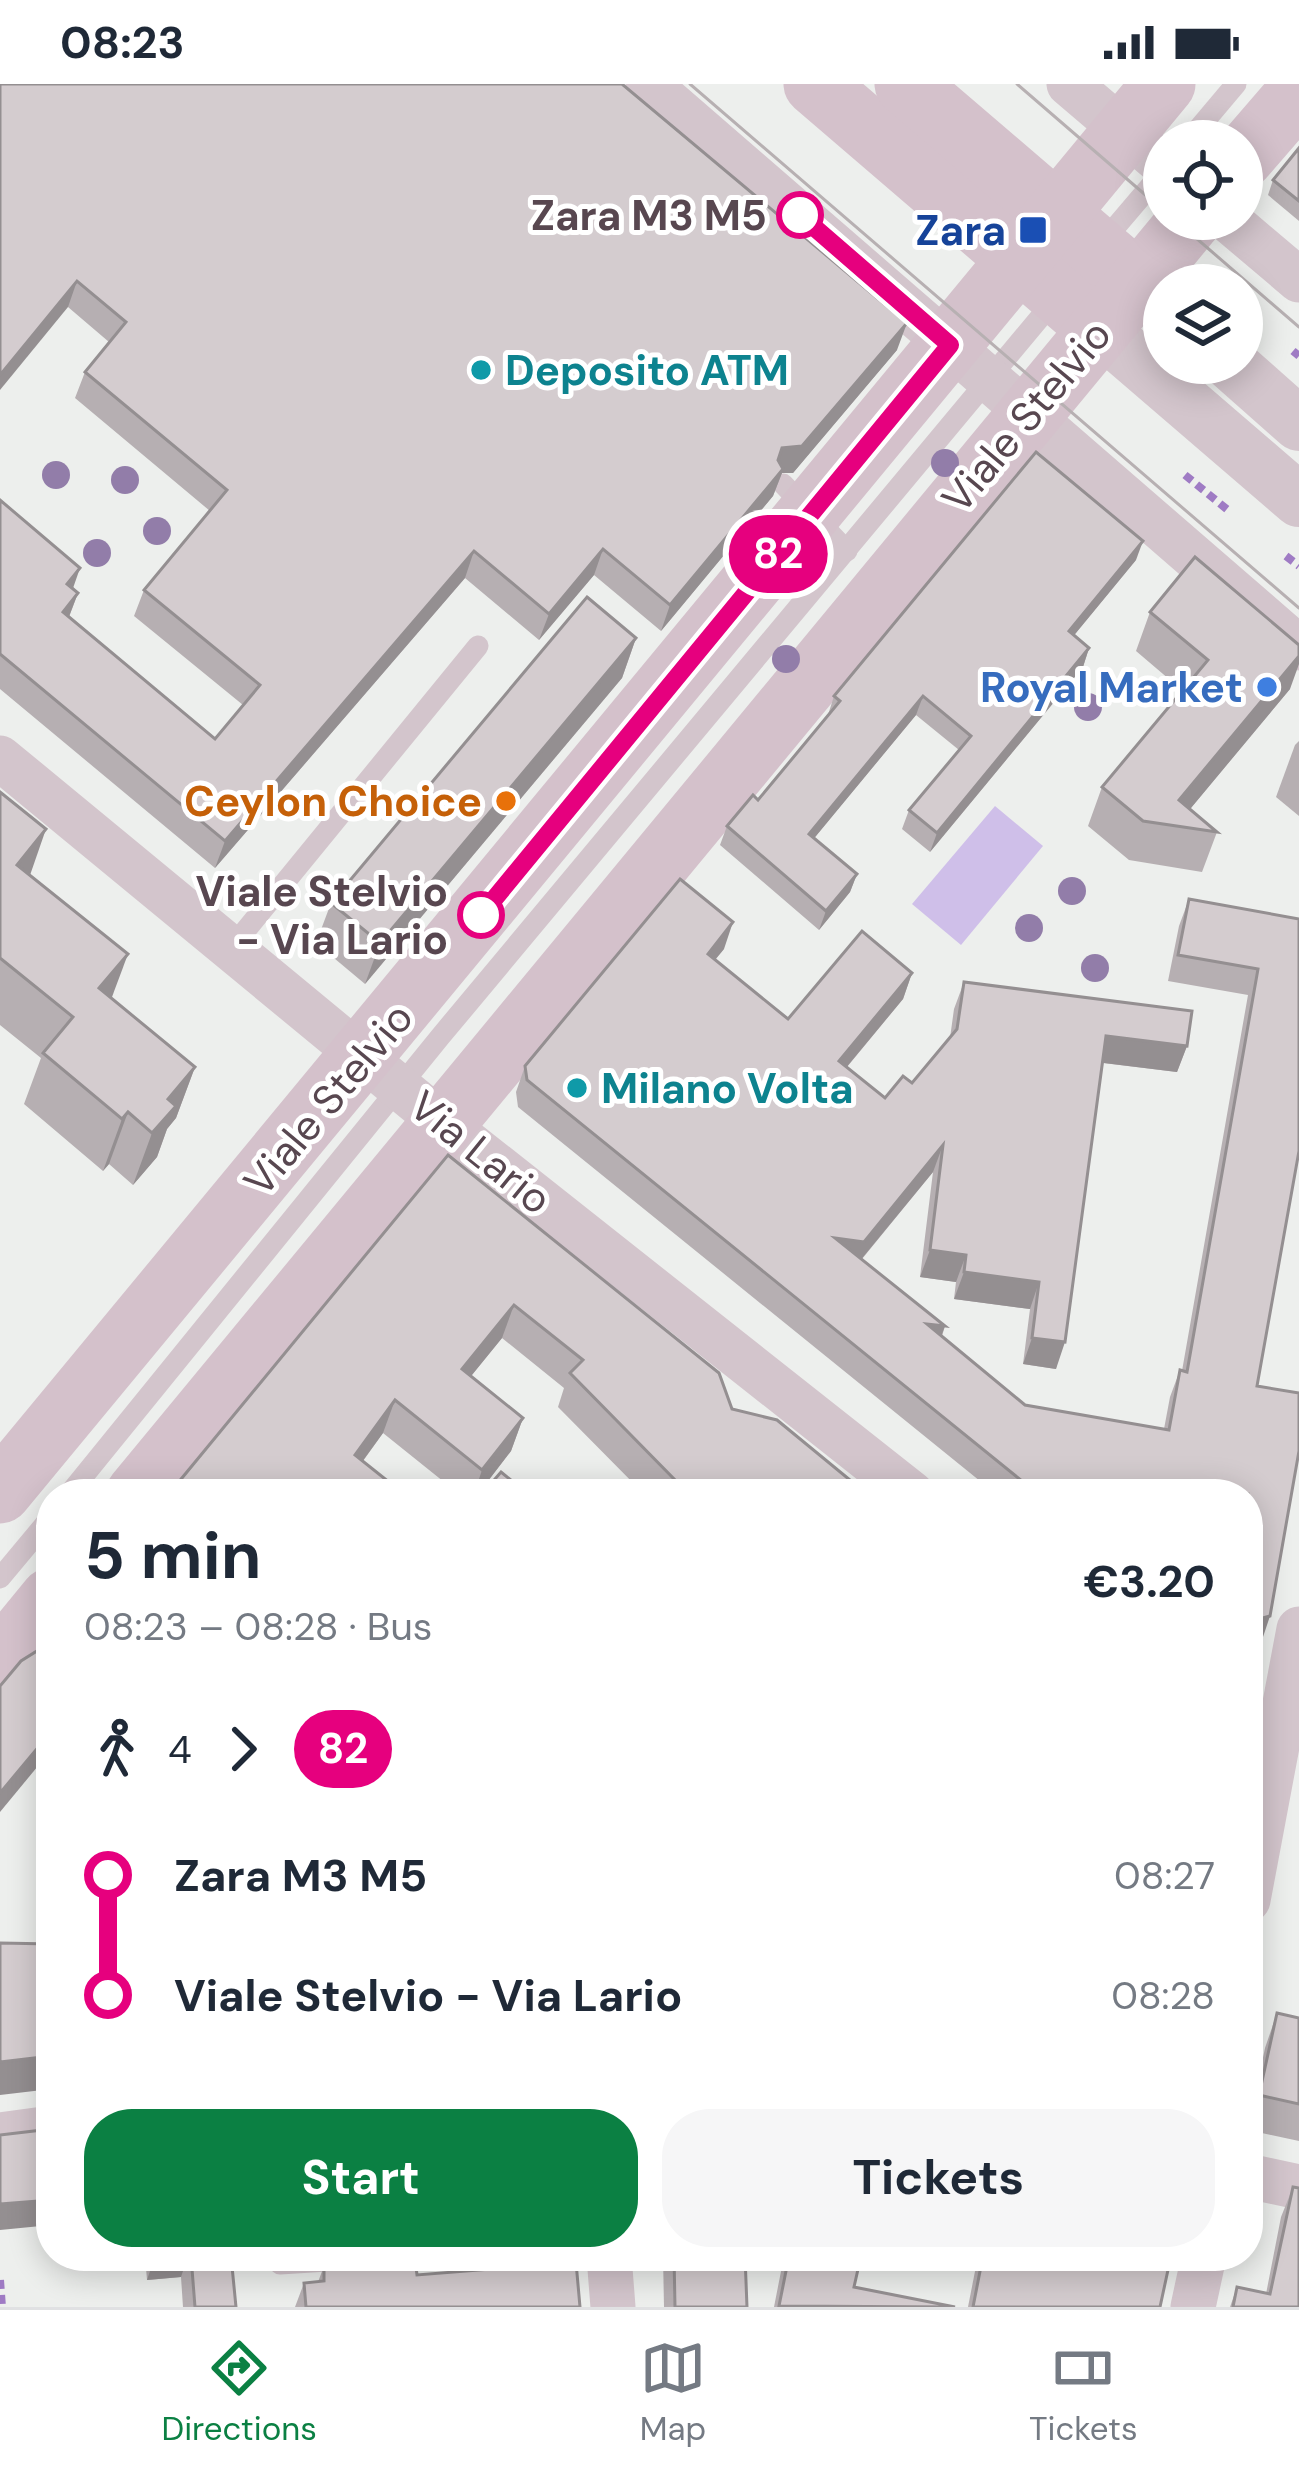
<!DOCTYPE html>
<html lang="en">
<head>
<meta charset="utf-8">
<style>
  :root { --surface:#fff; --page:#f6f6f7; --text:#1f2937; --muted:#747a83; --line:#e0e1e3; --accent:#0b8043 }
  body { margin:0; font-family:"DM Sans",sans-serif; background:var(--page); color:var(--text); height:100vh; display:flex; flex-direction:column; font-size:45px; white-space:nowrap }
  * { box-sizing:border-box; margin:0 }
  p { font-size:39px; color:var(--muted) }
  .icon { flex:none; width:66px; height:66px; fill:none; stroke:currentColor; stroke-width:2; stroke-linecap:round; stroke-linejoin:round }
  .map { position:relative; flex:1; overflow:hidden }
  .details { position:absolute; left:36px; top:1395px; width:1227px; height:792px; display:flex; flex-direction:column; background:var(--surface); border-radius:48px; box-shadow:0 6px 30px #0003 }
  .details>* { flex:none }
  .badge { padding:0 24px; border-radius:39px; font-size:42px; line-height:78px }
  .tools { position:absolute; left:1143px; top:36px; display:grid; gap:24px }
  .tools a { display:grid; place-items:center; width:120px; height:120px; border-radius:50%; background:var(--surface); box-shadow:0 6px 30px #0003; font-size:60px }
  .map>.badge { position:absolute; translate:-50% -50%; box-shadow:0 0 0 6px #fff }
  .legs { display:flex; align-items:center; gap:18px; height:132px; padding:0 48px; font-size:39px }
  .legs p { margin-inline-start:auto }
  .head { display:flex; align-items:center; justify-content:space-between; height:204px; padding:0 48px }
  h1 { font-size:66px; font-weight:700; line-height:90px }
  .primary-button { display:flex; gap:24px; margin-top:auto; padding:24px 48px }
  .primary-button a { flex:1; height:138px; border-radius:48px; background:var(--accent); color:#fff; font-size:48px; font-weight:700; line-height:138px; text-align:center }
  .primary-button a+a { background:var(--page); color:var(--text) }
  ul { padding:0 48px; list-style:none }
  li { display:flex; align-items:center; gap:42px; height:120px; font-size:45px }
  li i { display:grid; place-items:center; width:18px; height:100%; margin:0 15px; background:currentColor }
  li i::after { content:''; width:30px; height:30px; margin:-15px; border:9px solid; border-radius:50%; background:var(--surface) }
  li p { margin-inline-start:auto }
  li:first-child i { background:linear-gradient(#0000 50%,currentColor 0) }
  li:last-child i { background:linear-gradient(currentColor 50%,#0000 0) }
  .status { display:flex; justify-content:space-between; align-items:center; height:84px; padding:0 60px; background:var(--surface); direction:ltr }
  .status svg { height:33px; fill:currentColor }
  .menu { display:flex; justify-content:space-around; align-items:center; height:168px; border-top:3px solid var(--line); background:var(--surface); font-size:33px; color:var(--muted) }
  .menu a { display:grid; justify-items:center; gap:6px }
  .menu .on { color:var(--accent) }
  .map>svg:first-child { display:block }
</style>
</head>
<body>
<div class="status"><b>08:23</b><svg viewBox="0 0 49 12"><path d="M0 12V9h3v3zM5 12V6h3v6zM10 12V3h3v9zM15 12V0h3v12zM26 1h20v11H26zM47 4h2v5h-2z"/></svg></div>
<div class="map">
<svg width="1299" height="2223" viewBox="0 0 1299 2223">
  <rect width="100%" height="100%" fill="#edefed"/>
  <path fill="#cfbfe9" d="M 995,722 L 1043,762 L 961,861 L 912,820 Z"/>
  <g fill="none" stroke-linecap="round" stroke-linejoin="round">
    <g stroke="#9f7bc4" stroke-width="8" stroke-dasharray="9 6" stroke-linecap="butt">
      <path d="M 1293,267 L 1299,272"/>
      <path d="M 1185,391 L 1229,427"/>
      <path d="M 1286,472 L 1299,482"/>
      <path d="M 0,2196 L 2,2223"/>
    </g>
    <g stroke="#d3c5cc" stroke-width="21">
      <path d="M 1188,57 L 1236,0"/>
      <path d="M 1101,160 L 1164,86"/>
      <path d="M 783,400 L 847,467"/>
      <path d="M 232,863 L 478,562"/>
      <path d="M 69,1410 L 440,953 L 1058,212"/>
      <path d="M 0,1494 L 51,1433"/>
      <path d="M 280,2172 L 280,2180 L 406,2172"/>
    </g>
    <g stroke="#d3c5cc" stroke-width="45">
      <path d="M 648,0 L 1299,564"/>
      <path d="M 1069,0 L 1164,81"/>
      <path d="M 1227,135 L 1299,196"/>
      <path d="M 0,674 L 434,1032 L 912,1410"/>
      <path d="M 1248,1816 L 1299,1545"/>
      <path d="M 0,2051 L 51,2044"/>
      <path d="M 1248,2092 L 1299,2103"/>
      <path d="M 609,2172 L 613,2223"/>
      <path d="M 1193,2223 L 1204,2172"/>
    </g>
    <g stroke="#d3c5cc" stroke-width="54">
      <path d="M 1099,244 L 1299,416"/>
      <path d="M 1230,279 L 1299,340"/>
    </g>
    <g stroke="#d4c1cb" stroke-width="63">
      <path d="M 815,0 L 1099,244"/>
      <path d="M 906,0 L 1138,199"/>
      <path d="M 1242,74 L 1299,8"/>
      <path d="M 0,1408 L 1164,0"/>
      <path d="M 137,1410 L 1191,135"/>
      <path d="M 0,1577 L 51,1515"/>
    </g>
    <g stroke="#b7b0b2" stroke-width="3">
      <path d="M 690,0 L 1299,524"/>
      <path d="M 1017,0 L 1164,127"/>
      <path d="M 1174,135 L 1299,243"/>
    </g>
  </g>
  <g fill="#927da9">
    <circle cx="945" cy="379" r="14"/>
    <circle cx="56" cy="391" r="14"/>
    <circle cx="125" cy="396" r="14"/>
    <circle cx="157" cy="447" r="14"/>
    <circle cx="97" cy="469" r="14"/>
    <circle cx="786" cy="575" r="14"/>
    <circle cx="1088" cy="623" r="14"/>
    <circle cx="1072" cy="807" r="14"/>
    <circle cx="1029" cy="844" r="14"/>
    <circle cx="1095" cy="884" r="14"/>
  </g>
  <g fill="#b6afb2">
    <path d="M 0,0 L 897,266 L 793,389 L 782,389 L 773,412 L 661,547 L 594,491 L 539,556 L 465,494 L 215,784 L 0,605 L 0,416 L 78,509 L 69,533 L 215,655 L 243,621 L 134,532 L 144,506 L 210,427 L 75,314 L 85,288 L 109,258 L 68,223 Z"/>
    <path d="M 1299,64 L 1299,137 L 1268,111 L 1273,96 Z"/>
    <path d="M 1136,476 L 1074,551 L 1089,564 L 1083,583 L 930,768 L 902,745 L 909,726 L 959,666 L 916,631 L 814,754 L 857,790 L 850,808 L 819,846 L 720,761 L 727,742 L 758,716 L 828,631 L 834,612 Z"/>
    <path d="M 1150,528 L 1290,605 L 1190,725 L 1217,748 L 1202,788 L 1129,776 L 1088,742 L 1102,703 L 1183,607 L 1136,567 Z"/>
    <path d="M 636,554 L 622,594 L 365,900 L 316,859 L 331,819 Z"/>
    <path d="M 1299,657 L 1299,732 L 1276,713 L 1295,661 Z"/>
    <path d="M 0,708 L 30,791 L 111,914 L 195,983 L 176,1034 L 167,1045 L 157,1073 L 133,1101 L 109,1080 L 103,1087 L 24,1020 L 41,974 L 0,941 Z"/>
    <path d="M 1189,815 L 1299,835 L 1257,1302 L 1261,1559 L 1248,1410 L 996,1410 L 518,1023 L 516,1008 L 525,982 L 724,865 L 715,876 L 788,935 L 912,889 L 903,915 L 847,983 L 885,1014 L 912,999 L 950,954 L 954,925 L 964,898 L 1187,962 L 1177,988 L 1103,979 L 1056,1285 L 1023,1280 L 1030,1225 L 954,1215 L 956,1198 L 920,1193 L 933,1088 L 862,1175 L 945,1242 L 942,1252 L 1025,1321 L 1164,1345 L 1170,1313 L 1180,1286 L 1182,1287 L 1248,911 L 1168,897 L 1179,842 Z"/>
    <path d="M 448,1071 L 732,1325 L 867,1410 L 644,1410 L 558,1323 L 564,1304 L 502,1254 L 471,1292 L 523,1334 L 511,1367 L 478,1410 L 459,1410 L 383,1349 L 363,1377 L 177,1400 Z"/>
    <path d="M 51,1552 L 51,1693 L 38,1682 L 40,1565 Z"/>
    <path d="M 1277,1929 L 1299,1934 L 1299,2057 L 1248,2046 L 1265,1964 Z"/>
    <path d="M 1293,2103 L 1299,2223 L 1230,2223 L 1237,2203 L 1266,2210 L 1281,2133 Z"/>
    <path d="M 145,2172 L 231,2172 L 236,2223 L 183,2223 L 181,2193 L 147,2196 Z"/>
    <path d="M 663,2172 L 745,2172 L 747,2223 L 664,2223 Z"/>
    <path d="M 784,2172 L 861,2172 L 854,2203 L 955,2223 L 774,2223 Z"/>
    <path d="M 978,2172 L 1171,2172 L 1160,2223 L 968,2223 Z"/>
    <path d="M 324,2182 L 417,2191 L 580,2223 L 295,2223 L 304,2199 L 318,2198 Z"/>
  </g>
  <g fill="#948f91">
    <path d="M 77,197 L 68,223 L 0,306 L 0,291 Z"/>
    <path d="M 907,239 L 897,266 L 793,389 L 782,389 L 773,412 L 661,547 L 670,521 L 772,390 L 782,364 Z"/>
    <path d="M 1143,457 L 1136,476 L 1062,566 L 1069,547 Z"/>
    <path d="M 603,465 L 594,491 L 539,556 L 549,530 Z"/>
    <path d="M 474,467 L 465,494 L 215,784 L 225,757 Z"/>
    <path d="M 80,484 L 71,510 L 67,500 Z"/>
    <path d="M 78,509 L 68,535 L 63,528 Z"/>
    <path d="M 636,554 L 622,594 L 365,900 L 380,859 Z"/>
    <path d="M 1089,564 L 1083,583 L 930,768 L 937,749 Z"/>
    <path d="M 1299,572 L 1299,580 L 1290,605 L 1176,742 L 1179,716 Z"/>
    <path d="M 923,612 L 916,631 L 802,769 L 809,750 Z"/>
    <path d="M 46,745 L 28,797 L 17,781 Z"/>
    <path d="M 857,790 L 850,808 L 819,846 L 826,827 Z"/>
    <path d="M 733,838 L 724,865 L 698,896 L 708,870 Z"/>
    <path d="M 128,870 L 109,921 L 99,904 Z"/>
    <path d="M 912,889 L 903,915 L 830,1003 L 839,977 Z"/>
    <path d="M 1106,952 L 1187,962 L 1177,988 L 1096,978 Z"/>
    <path d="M 195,983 L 176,1034 L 167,1045 L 157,1073 L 133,1101 L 152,1049 L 168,1015 Z"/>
    <path d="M 128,1028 L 109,1080 L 103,1087 L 122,1035 Z"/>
    <path d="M 943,1061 L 933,1088 L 854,1184 L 835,1154 Z"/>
    <path d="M 930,1166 L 966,1171 L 956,1198 L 920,1193 Z"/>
    <path d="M 964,1188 L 1039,1198 L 1030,1225 L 954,1215 Z"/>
    <path d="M 514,1221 L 502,1254 L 450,1318 L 462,1285 Z"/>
    <path d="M 927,1240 L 945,1242 L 935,1269 Z"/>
    <path d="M 1032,1254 L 1065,1258 L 1056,1285 L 1023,1280 Z"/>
    <path d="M 395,1316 L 383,1349 L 343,1404 L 355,1371 Z"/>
    <path d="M 523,1334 L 511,1367 L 478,1410 L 474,1410 L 482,1386 Z"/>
    <path d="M 1270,1532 L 1261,1559 L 1248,1562 L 1248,1538 Z"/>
    <path d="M 51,1648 L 38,1682 L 0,1728 L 0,1709 Z"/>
    <path d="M 51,1972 L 51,2005 L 0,2011 L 0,1978 Z"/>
    <path d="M 51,2116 L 51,2141 L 0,2146 L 0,2120 Z"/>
    <path d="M 155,2172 L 188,2172 L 181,2193 L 147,2196 Z"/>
  </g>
  <g fill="#d4cccf" stroke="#948f91" stroke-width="3">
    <path d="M 0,0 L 622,0 L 907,239 L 802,362 L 782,364 L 778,376 L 783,385 L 670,521 L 603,465 L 549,530 L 474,467 L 225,757 L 0,570 L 0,416 L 80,484 L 67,500 L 78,509 L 63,528 L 215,655 L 260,601 L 144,506 L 227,406 L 85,288 L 126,238 L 77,197 L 0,291 Z"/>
    <path d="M 1299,64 L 1299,117 L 1273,96 Z"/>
    <path d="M 1036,368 L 1143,457 L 1069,547 L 1089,564 L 937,749 L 909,726 L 971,652 L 923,612 L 809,750 L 857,790 L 826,827 L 727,742 L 753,711 L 758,716 L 840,617 L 834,612 Z"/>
    <path d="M 1195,473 L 1299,561 L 1299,572 L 1179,716 L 1217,748 L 1143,737 L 1102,703 L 1208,576 L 1150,528 Z"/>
    <path d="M 587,513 L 636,554 L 380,859 L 331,819 Z"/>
    <path d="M 0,708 L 46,745 L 17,781 L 128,870 L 99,904 L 195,983 L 168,1015 L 176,1022 L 152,1049 L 128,1028 L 122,1035 L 43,969 L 73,933 L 0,874 Z"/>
    <path d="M 680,795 L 733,838 L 708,870 L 788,935 L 862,847 L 912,889 L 839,977 L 885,1014 L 903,992 L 912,999 L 957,945 L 964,898 L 1192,927 L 1187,962 L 1106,952 L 1065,1258 L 1032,1254 L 1039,1198 L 964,1188 L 966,1171 L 930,1166 L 943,1061 L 864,1158 L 835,1154 L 945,1242 L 927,1240 L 1025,1321 L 1169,1346 L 1180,1286 L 1187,1288 L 1258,885 L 1178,871 L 1189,815 L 1299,835 L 1299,1067 L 1257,1302 L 1299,1309 L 1299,1367 L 1270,1532 L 1248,1538 L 1248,1410 L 1038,1410 L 527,996 L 525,982 Z"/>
    <path d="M 448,1071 L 719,1289 L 732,1325 L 777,1336 L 867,1410 L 693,1410 L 682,1403 L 570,1289 L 583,1276 L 514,1221 L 462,1285 L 523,1334 L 482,1386 L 395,1316 L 355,1371 L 404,1410 L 161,1410 L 177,1400 Z"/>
    <path d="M 501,1388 L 528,1410 L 482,1410 Z"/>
    <path d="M 51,1552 L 51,1648 L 0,1709 L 0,1602 L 21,1577 L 40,1565 Z"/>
    <path d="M 0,1859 L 51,1860 L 51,1972 L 0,1978 Z"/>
    <path d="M 1277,1929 L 1299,1934 L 1299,2020 L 1259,2011 Z"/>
    <path d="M 51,2045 L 51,2116 L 0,2120 L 0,2051 Z"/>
    <path d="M 1293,2103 L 1299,2104 L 1299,2223 L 1233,2223 L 1237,2203 L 1270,2210 Z"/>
    <path d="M 191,2172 L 231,2172 L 236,2223 L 195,2223 Z"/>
    <path d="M 674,2172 L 745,2172 L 747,2223 L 675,2223 Z"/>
    <path d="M 789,2172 L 861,2172 L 854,2203 L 955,2223 L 779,2222 Z"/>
    <path d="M 983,2172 L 1171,2172 L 1160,2223 L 973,2223 Z"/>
    <path d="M 415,2175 L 417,2191 L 576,2178 L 580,2223 L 306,2223 L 304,2199 L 324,2197 L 324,2182 Z"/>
  </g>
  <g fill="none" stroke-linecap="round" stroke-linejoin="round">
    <g stroke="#fff" stroke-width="27">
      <path id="line-1" d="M 481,831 L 950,261 L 800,131"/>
    </g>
    <use href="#line-1" stroke="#e6007e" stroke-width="18"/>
  </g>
  <g fill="#fff" stroke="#e6007e" stroke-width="6">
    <circle cx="800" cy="131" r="21"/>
    <circle cx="481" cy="831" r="21"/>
  </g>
  <rect fill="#1a4fb4" stroke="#fff" stroke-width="4.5" x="1018" y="131" width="30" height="30" rx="6"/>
  <g fill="#0f9aa8" stroke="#fff" stroke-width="4.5">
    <circle cx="481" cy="286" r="12"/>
    <circle cx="577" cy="1004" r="12"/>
  </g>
  <circle fill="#3f7fe0" stroke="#fff" stroke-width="4.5" cx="1267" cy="603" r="12"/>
  <circle fill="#e8710a" stroke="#fff" stroke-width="4.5" cx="506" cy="717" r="12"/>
  <g text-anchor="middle" stroke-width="10" stroke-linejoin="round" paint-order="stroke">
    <g font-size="42" font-weight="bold" fill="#584750" stroke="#fff" text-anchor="end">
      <text x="767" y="146">Zara M3 M5</text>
      <text x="448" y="822">Viale Stelvio<tspan x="448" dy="48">- Via Lario</tspan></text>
    </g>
    <g font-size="42" font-weight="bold" fill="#164399" stroke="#fff" text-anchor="end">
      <text x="1006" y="161">Zara</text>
    </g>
    <g font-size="42" font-weight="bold" fill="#0d838f" stroke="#fff" text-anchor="start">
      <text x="505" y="301">Deposito ATM</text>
      <text x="601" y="1019">Milano Volta</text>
    </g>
    <g font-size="42" fill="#584750" stroke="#fff">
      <text transform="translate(1026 332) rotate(-50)" y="15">Viale Stelvio</text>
      <text transform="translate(328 1015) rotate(-50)" y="15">Viale Stelvio</text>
      <text transform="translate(481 1068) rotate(39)" y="15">Via Lario</text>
    </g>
    <g font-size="42" font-weight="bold" fill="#366cbe" stroke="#fff" text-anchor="end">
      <text x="1243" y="618">Royal Market</text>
    </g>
    <g font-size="42" font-weight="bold" fill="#c56008" stroke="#fff" text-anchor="end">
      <text x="482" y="732">Ceylon Choice</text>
    </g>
  </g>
</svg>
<div class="tools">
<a><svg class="icon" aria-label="locate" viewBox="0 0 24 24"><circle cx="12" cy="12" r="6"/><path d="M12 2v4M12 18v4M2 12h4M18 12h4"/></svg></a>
<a><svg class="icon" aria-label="layers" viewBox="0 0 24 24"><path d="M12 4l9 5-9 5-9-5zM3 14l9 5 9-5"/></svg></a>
</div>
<b class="badge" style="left:778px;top:470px;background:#e6007e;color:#fff">82</b>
<section class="details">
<div class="head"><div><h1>5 min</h1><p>08:23 – 08:28 · Bus</p></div><b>€3.20</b></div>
<div class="legs"><svg class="icon" aria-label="walk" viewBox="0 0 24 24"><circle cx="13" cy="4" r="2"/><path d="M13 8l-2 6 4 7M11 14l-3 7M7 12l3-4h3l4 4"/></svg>4<svg class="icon" aria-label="forward" viewBox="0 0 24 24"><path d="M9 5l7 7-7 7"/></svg><b class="badge" style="background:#e6007e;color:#fff">82</b></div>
<ul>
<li><i style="color:#e6007e"></i><b>Zara M3 M5</b><p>08:27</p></li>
<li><i style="color:#e6007e"></i><b>Viale Stelvio - Via Lario</b><p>08:28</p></li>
</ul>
<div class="primary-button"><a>Start</a><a>Tickets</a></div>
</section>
</div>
<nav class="menu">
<a class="on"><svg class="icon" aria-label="directions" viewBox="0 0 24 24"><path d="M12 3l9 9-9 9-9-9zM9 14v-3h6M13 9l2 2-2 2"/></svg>Directions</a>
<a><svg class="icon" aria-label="map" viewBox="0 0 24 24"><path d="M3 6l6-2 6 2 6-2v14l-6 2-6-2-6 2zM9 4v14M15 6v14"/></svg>Map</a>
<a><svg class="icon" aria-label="tickets" viewBox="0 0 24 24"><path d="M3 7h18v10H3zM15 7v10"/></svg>Tickets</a>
</nav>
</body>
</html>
